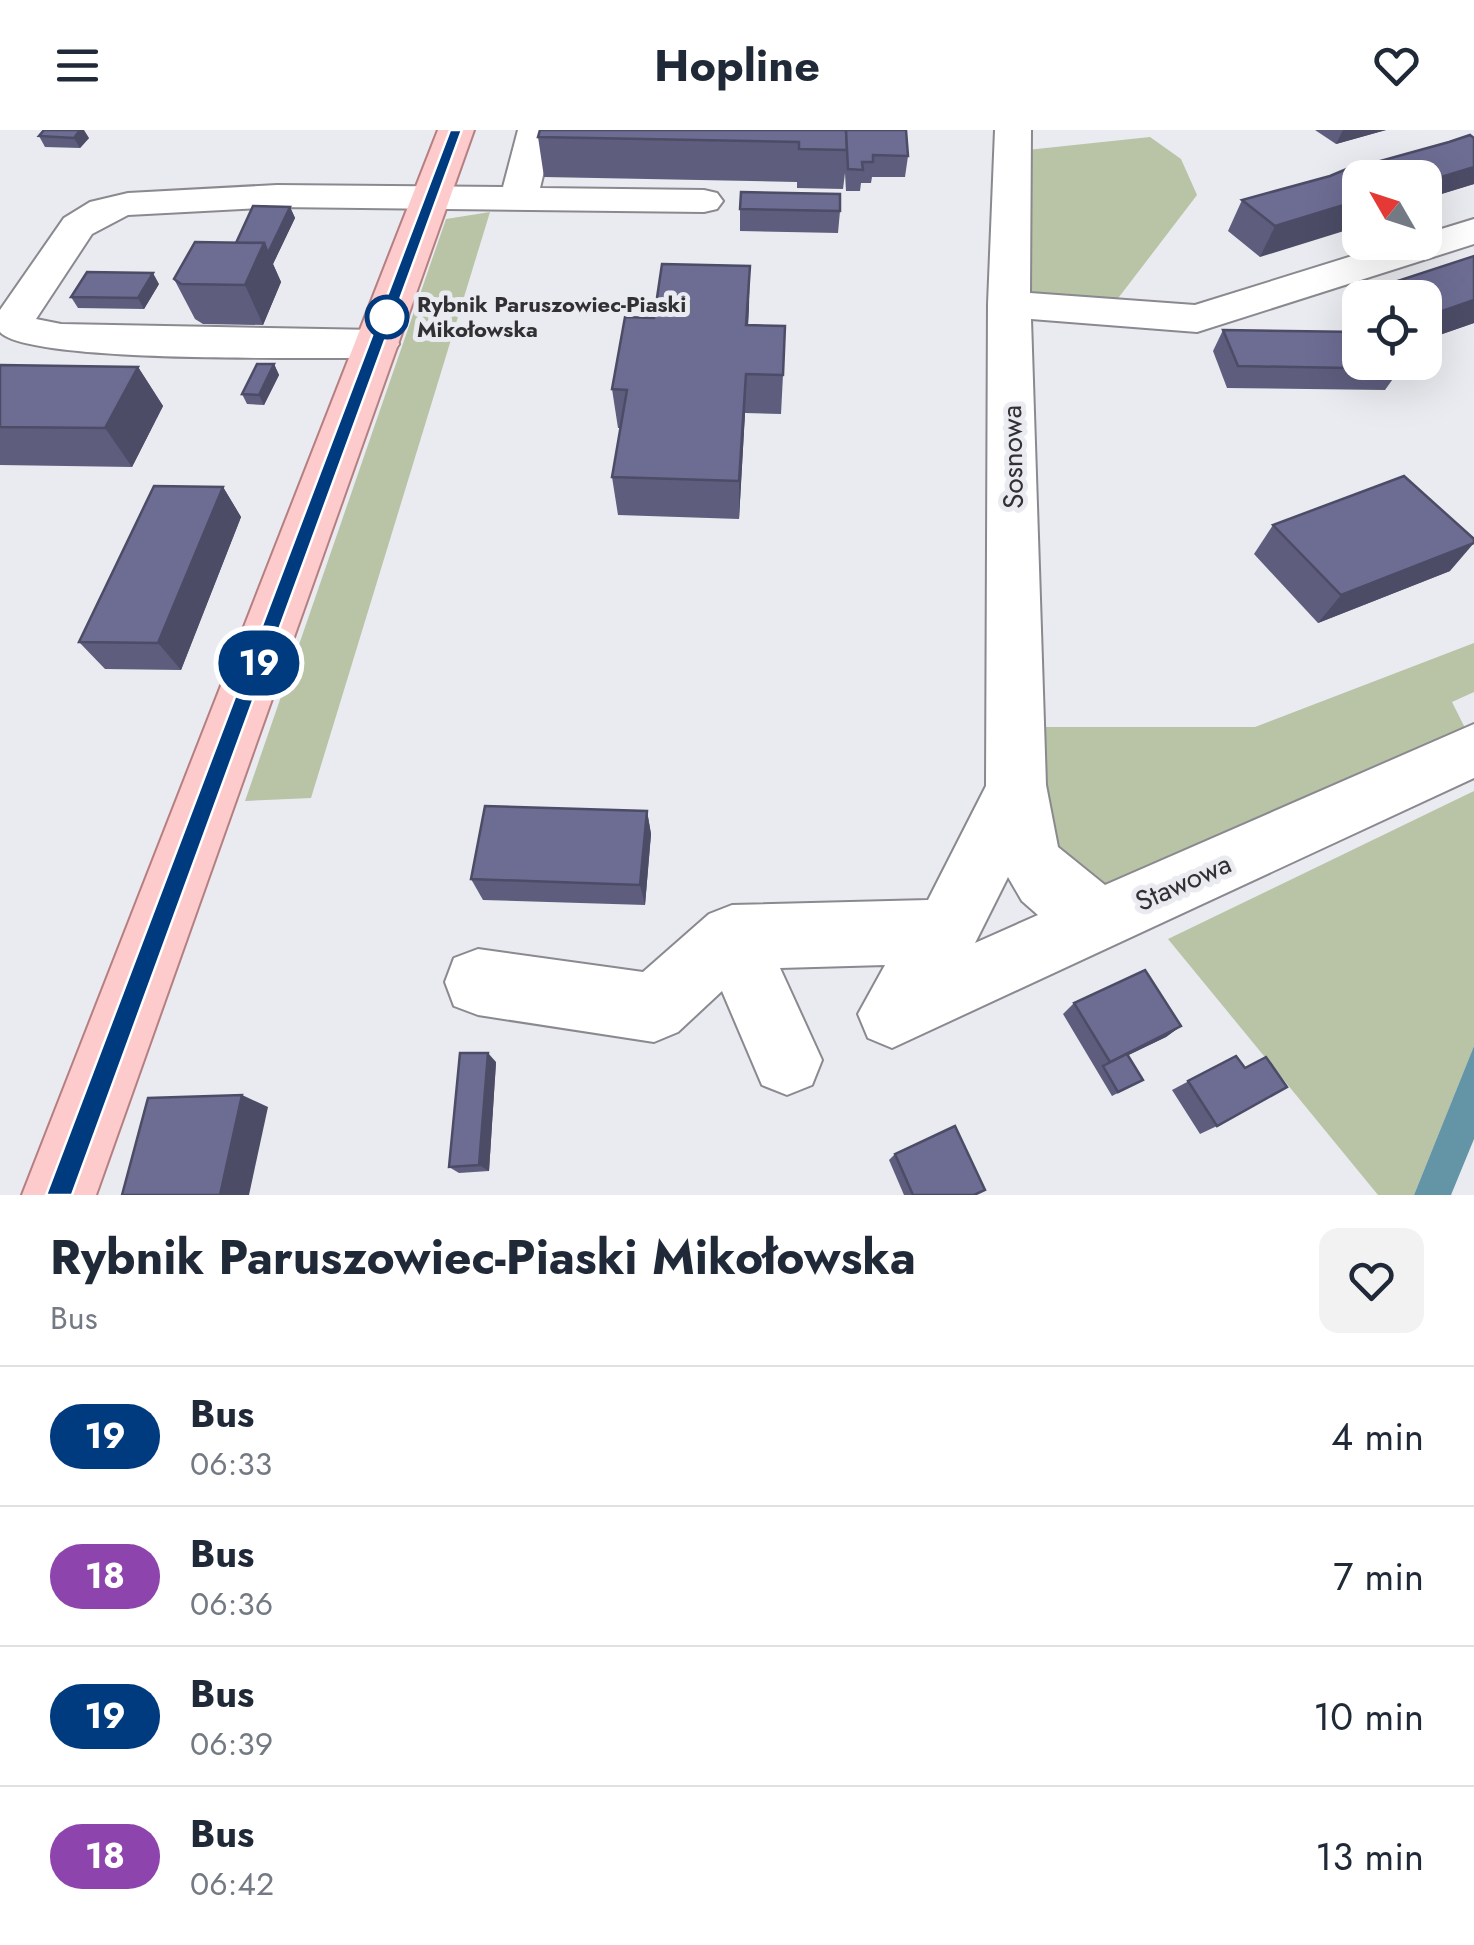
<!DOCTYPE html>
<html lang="en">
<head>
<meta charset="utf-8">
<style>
  :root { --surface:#fff; --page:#f2f2f3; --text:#1f2937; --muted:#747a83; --line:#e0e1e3 }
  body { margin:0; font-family:Jost,sans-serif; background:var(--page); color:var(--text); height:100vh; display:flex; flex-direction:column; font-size:38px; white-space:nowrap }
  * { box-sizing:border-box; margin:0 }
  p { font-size:32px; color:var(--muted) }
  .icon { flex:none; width:55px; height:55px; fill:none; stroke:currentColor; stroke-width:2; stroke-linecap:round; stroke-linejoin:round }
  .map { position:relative; height:1065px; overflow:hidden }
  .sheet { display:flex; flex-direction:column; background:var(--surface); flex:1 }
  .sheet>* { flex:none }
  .badge { padding:0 20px; border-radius:32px; font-size:35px; line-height:65px }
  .needle { width:65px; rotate:309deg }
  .controls { position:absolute; left:1342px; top:30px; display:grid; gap:20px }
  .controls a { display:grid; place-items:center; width:100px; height:100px; border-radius:20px; background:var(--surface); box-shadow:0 10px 40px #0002; font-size:50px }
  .map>.badge { position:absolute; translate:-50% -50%; box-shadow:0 0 0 5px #fff }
  .round { display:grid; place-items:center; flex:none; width:105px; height:105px; border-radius:20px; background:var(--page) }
  .overview { display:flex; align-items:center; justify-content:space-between; height:170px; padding:0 50px }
  h1 { font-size:48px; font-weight:700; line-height:75px }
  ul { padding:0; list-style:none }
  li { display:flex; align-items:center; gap:30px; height:140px; padding:0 50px; border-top:2px solid var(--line) }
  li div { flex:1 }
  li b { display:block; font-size:38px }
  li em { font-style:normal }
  li .badge { min-width:110px; font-weight:700; text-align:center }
  header { display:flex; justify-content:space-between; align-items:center; height:130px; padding:0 50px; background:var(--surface); font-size:45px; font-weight:700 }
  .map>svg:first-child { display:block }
</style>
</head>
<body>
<header><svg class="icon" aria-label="menu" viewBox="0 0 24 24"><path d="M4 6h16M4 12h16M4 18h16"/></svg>Hopline<svg class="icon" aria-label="heart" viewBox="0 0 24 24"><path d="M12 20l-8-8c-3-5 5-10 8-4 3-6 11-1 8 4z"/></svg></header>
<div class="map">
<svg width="1474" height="1065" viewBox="0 0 1474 1065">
  <rect width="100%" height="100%" fill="#eaebf0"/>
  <g fill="#b8c4a5">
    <path d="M 1150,7 L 1181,29 L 1197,65 L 1116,171 L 1038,169 L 1027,159 L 1027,20 Z"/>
    <path d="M 490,82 L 311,668 L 245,671 L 446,89 Z"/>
    <path d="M 1474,513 L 1474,562 L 1452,572 L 1466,600 L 1107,759 L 1056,737 L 1038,597 L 1255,597 Z"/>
    <path d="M 1474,661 L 1474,916 L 1414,1065 L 1378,1065 L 1168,809 Z"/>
  </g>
  <path fill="#6395a6" d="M 1474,916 L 1474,1009 L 1451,1065 L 1414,1065 Z"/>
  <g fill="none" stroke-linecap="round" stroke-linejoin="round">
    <g stroke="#89898f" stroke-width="4">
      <g id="minor">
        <path d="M 518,0 L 554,0 L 540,58 L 704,60 L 717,63 L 723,71 L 717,79 L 704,82 L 277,77 L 128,85 L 92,104 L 36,189 L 61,194 L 377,200 L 392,204 L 399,214 L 392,224 L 377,228 C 318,227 29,234 0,202 L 0,180 L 64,88 L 90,72 L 128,63 L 277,55 L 503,57 Z"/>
        <path d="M 995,0 L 1031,0 L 1030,163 L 1195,175 L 1397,112 L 1425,112 L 1425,104 L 1474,89 L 1474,114 L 1197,202 L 1031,189 L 1046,655 L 1058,717 L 1105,755 L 1474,594 L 1474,648 L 892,918 L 868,908 L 858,884 L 885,835 L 780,838 L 822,930 L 812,955 L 787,965 L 762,955 L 722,861 L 678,902 L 654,912 L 478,885 L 454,876 L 445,852 L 454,828 L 478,819 L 643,842 L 709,784 L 732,775 L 928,770 L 986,656 L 988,174 ZM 1008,747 L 1022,771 L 1038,785 L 975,813 Z"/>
      </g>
    </g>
    <g stroke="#b57f81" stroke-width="4">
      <path id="major" d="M 438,0 L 474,0 L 96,1065 L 22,1065 Z"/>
    </g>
    <use href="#minor" fill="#fff" fill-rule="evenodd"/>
    <use href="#major" fill="#fdcbcc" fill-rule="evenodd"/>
  </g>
  <g fill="#5e5d7e">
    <path d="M 906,0 L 908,26 L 905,47 L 872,47 L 871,53 L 861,53 L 860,61 L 846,61 L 845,43 L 843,59 L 797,58 L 797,52 L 544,47 L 538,7 Z"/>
    <path d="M 1315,0 L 1386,0 L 1336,14 Z"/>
    <path d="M 39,6 L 89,8 L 80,18 L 45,17 Z"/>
    <path d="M 1474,8 L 1474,54 L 1425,69 L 1425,48 L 1360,48 L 1260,127 L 1228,101 L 1242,70 L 1358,44 L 1362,36 Z"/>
    <path d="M 290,77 L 295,88 L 273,134 L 281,152 L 263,195 L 203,194 L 195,189 L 174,149 L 236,113 Z"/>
    <path d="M 740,79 L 840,81 L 838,103 L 740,101 Z"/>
    <path d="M 1474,126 L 1474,193 L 1425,210 L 1425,168 L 1370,168 L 1376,158 Z"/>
    <path d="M 159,154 L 144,179 L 78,178 L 71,167 Z"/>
    <path d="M 749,176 L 748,195 L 783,245 L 781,284 L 745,283 L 739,389 L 618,385 L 612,347 L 620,298 L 618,298 L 612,259 L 654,188 Z"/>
    <path d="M 1223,200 L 1400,239 L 1385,260 L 1227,258 L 1213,221 Z"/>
    <path d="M 274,234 L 279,245 L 264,275 L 247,274 L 242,264 Z"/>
    <path d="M 0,235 L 138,237 L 163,276 L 132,337 L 0,335 Z"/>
    <path d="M 223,357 L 241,387 L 181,540 L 105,539 L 79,512 Z"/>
    <path d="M 1273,395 L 1450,441 L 1318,493 L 1254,424 Z"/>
    <path d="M 647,681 L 651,704 L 645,775 L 483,770 L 471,749 Z"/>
    <path d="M 1074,873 L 1181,896 L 1166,907 L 1128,925 L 1143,950 L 1112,966 L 1063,884 Z"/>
    <path d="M 1236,926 L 1217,996 L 1200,1004 L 1172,960 Z"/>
    <path d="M 496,932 L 489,1041 L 459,1043 L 449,1037 Z"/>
    <path d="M 895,1024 L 985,1060 L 976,1065 L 904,1065 L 889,1030 Z"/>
  </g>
  <g fill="#4c4c67">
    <path d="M 80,0 L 84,0 L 89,8 L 80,18 L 74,8 Z"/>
    <path d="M 1343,0 L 1386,0 L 1336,14 Z"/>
    <path d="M 1474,37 L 1474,54 L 1425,69 L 1425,52 Z"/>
    <path d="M 1360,70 L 1360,96 L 1260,127 L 1275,96 Z"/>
    <path d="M 290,77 L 295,88 L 273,134 L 281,152 L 263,195 L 245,155 L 264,113 Z"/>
    <path d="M 750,136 L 749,176 L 746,234 L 746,195 Z"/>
    <path d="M 153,143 L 159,154 L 144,179 L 138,168 Z"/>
    <path d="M 1474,170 L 1474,193 L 1425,210 L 1425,187 Z"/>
    <path d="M 274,234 L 279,245 L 264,275 L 259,265 Z"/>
    <path d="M 138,237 L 163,276 L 132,337 L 105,298 Z"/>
    <path d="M 746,244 L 745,283 L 739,389 L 739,351 Z"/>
    <path d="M 223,357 L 241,387 L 181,540 L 158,513 Z"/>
    <path d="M 1474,413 L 1450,441 L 1318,493 L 1341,465 Z"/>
    <path d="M 647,681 L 651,704 L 645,775 L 640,755 Z"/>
    <path d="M 1181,896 L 1166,907 L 1104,937 L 1103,936 Z"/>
    <path d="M 488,923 L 496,932 L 489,1041 L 479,1035 Z"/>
    <path d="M 242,965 L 268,977 L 249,1065 L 220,1065 Z"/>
  </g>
  <g fill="#6d6c93" stroke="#4c4c67" stroke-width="2.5">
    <path d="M 44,0 L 80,0 L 74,8 L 39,6 Z"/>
    <path d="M 540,0 L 846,0 L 847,20 L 799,19 L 799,12 L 538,7 Z"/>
    <path d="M 846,0 L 906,0 L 908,26 L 873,25 L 873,32 L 862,32 L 863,40 L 848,39 Z"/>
    <path d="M 1470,5 L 1474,8 L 1474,37 L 1425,52 L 1425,48 L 1378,48 L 1362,36 L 1449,12 Z"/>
    <path d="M 1349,38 L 1363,48 L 1360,48 L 1360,70 L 1275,96 L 1242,70 L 1330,46 Z"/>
    <path d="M 741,62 L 840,64 L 840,81 L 740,79 Z"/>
    <path d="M 253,76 L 290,77 L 268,123 L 264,113 L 236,113 Z"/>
    <path d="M 195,112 L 264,113 L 245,155 L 181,154 L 174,149 Z"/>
    <path d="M 1474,126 L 1474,170 L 1425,187 L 1425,168 L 1387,168 L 1376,158 Z"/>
    <path d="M 662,134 L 750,136 L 746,195 L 785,196 L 783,245 L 746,244 L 739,351 L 612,347 L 627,260 L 612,259 L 625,187 L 654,188 Z"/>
    <path d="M 87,142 L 153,143 L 138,168 L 71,167 Z"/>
    <path d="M 1223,200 L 1360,202 L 1360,232 L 1396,232 L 1400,239 L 1238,236 Z"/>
    <path d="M 257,234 L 274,234 L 259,265 L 242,264 Z"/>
    <path d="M 0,235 L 138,237 L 105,298 L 0,297 Z"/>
    <path d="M 1404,346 L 1474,409 L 1474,413 L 1341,465 L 1273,395 Z"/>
    <path d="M 154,356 L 223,357 L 158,513 L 79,512 Z"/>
    <path d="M 485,676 L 647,681 L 640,755 L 471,749 Z"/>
    <path d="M 1145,840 L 1181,896 L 1110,932 L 1074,873 Z"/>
    <path d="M 460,923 L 488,923 L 479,1035 L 449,1037 Z"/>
    <path d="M 1127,924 L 1143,950 L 1118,962 L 1103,936 Z"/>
    <path d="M 1236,926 L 1245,938 L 1266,927 L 1287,957 L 1217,996 L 1188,951 Z"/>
    <path d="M 242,965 L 220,1065 L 122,1065 L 148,968 Z"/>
    <path d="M 955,996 L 985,1060 L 974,1065 L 913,1065 L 895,1024 Z"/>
  </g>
  <path fill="#003b80" stroke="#fff" stroke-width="2.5" d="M 450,0 L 462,0 L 72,1065 L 46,1065 Z"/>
  <circle fill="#fff" stroke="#003b80" stroke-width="5" cx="387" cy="187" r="20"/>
  <g text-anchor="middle" stroke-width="10" stroke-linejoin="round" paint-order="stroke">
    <g font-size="22" font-weight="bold" fill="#313134" stroke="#eaebf0" text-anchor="start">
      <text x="417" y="182">Rybnik Paruszowiec-Piaski<tspan x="417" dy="25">Mikołowska</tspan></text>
    </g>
    <g font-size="28" fill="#313134" stroke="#eaebf0">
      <text transform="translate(1012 327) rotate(-91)" y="10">Sosnowa</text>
      <text transform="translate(1183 752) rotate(-24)" y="10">Stawowa</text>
    </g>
  </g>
</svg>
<div class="controls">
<a><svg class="needle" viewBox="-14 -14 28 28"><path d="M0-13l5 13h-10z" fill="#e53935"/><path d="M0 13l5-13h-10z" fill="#747a83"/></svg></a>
<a><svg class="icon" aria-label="locate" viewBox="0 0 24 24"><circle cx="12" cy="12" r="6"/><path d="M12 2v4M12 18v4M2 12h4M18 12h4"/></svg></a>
</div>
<b class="badge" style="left:259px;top:533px;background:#003b80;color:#fff">19</b>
</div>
<section class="sheet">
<div class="overview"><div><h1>Rybnik Paruszowiec-Piaski Mikołowska</h1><p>Bus</p></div><a class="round"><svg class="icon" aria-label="heart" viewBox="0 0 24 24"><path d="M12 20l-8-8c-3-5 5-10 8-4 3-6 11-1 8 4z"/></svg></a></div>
<ul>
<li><span class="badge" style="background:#003b80;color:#fff">19</span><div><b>Bus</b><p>06:33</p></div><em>4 min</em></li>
<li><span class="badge" style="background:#8e44ad;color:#fff">18</span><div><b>Bus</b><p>06:36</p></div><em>7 min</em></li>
<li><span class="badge" style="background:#003b80;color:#fff">19</span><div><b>Bus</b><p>06:39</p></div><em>10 min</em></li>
<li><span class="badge" style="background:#8e44ad;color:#fff">18</span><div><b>Bus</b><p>06:42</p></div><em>13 min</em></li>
</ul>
</section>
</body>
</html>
